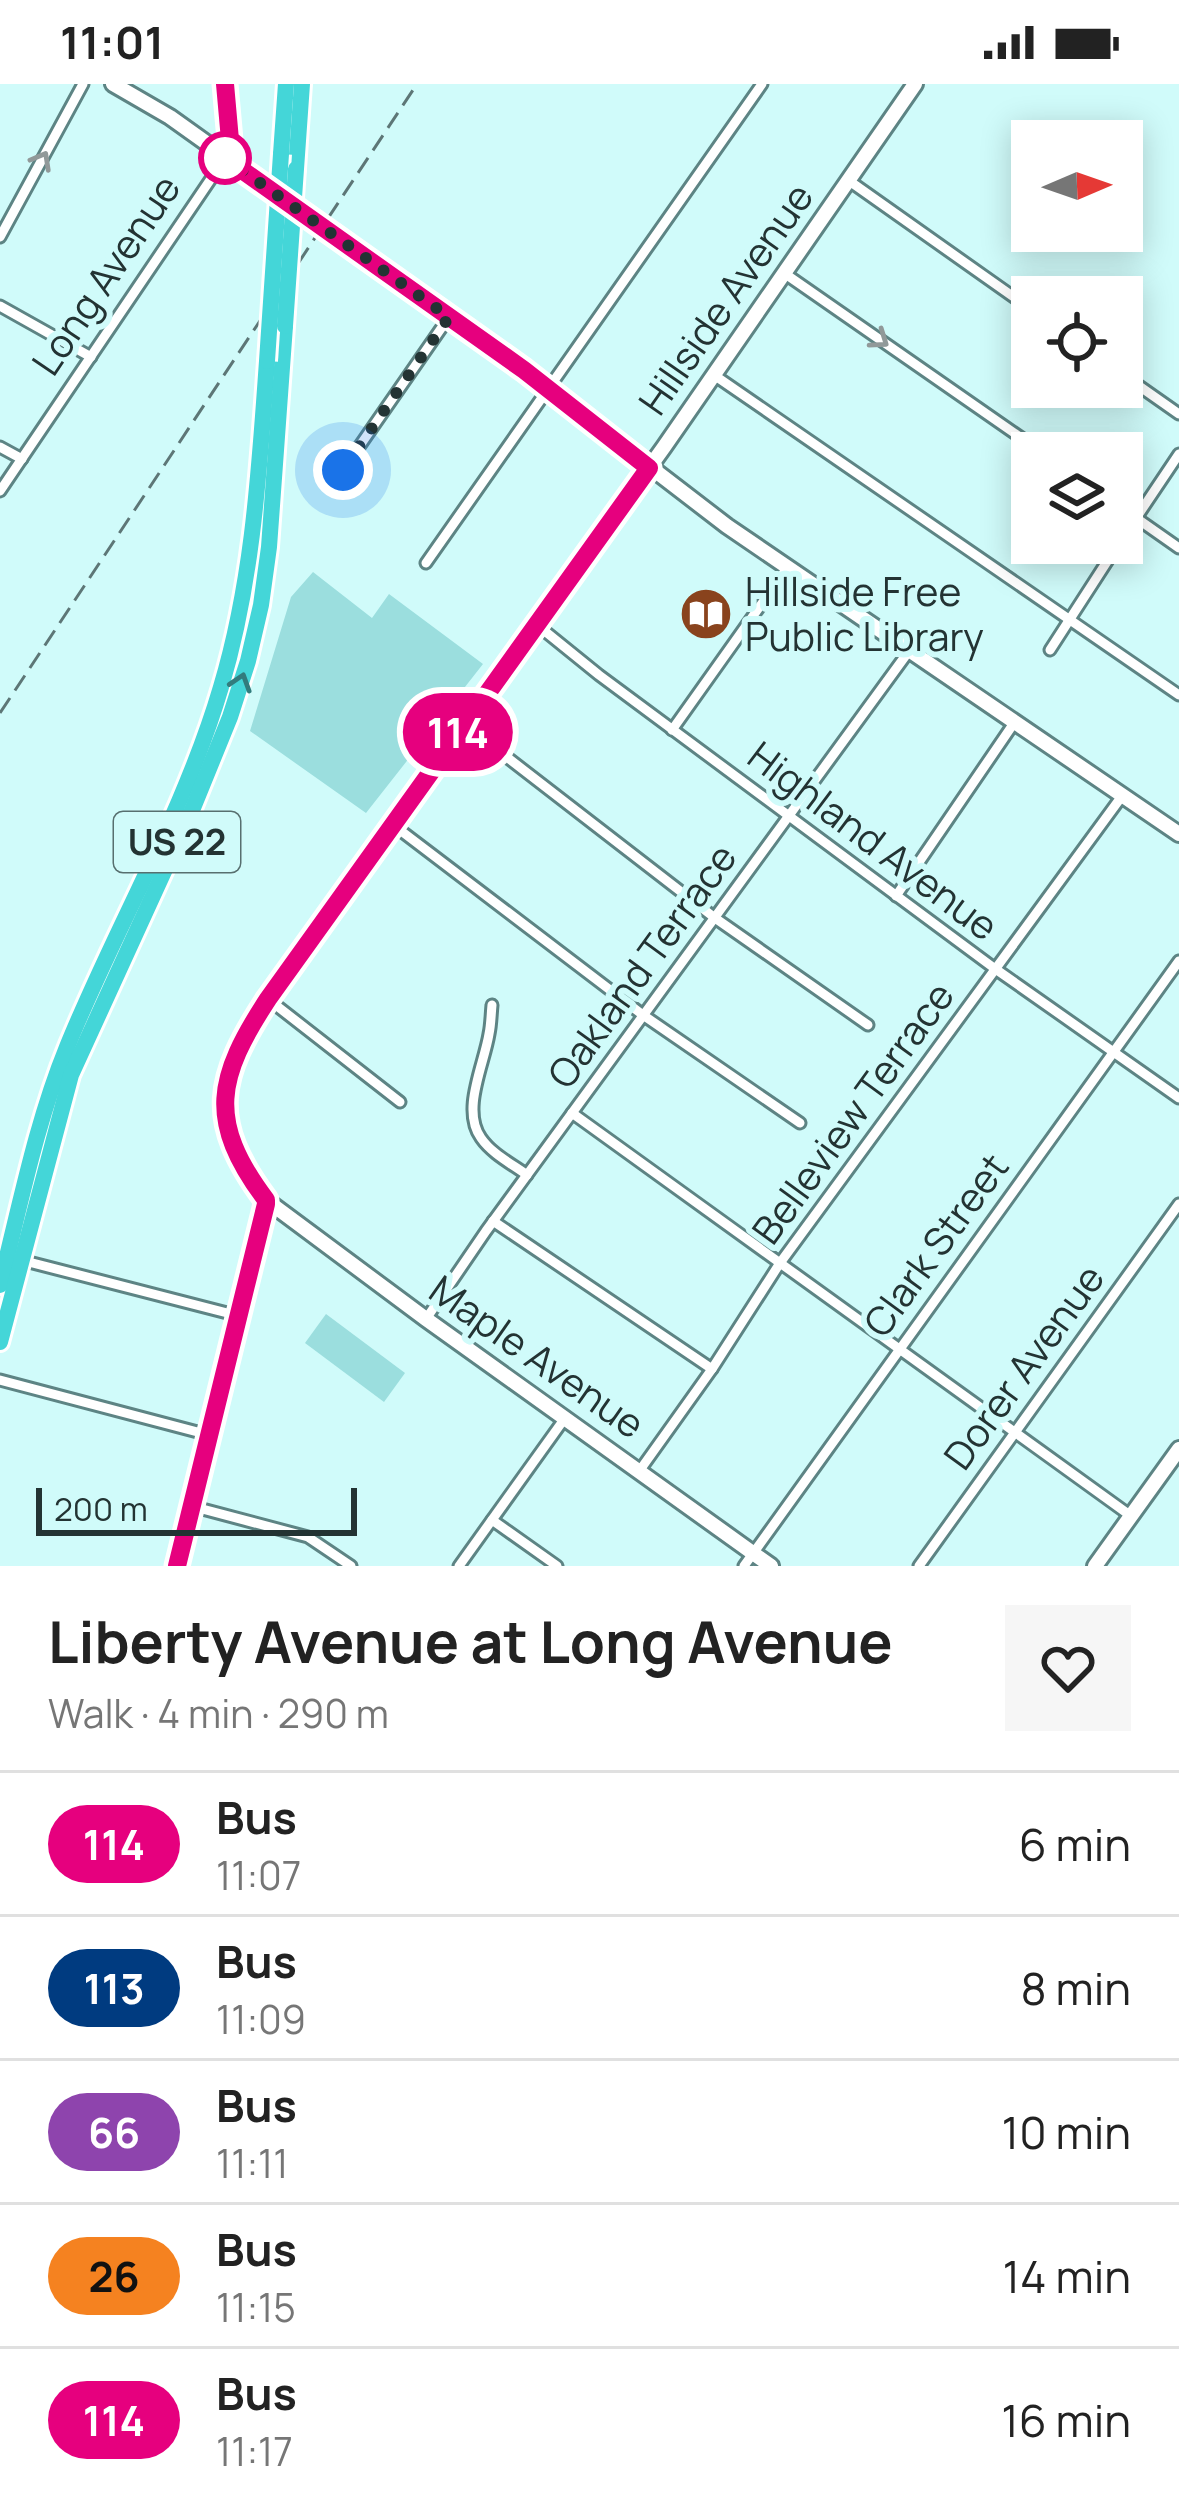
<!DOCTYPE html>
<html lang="en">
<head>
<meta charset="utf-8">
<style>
  :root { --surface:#fff; --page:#f6f6f6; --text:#222; --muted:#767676; --line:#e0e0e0 }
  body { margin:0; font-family:Manrope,sans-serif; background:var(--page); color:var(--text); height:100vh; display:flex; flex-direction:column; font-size:45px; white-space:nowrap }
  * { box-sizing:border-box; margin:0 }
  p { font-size:39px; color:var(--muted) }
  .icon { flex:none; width:66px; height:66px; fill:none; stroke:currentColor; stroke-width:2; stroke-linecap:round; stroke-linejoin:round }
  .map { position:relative; height:1482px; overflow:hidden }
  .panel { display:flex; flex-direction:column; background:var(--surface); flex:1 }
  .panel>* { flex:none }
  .badge { padding:0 24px; border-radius:39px; font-size:42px; line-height:78px }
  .needle { width:78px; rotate:88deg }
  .tools { position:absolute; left:1011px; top:36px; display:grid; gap:24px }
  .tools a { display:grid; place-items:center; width:132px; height:132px; border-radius:0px; background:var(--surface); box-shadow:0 6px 30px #0003; font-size:60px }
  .scale { position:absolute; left:36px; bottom:30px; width:321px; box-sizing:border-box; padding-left:12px; border:6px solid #233333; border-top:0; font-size:33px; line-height:42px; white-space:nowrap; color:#233333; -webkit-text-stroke:9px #d0fbfa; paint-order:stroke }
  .you { position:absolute; width:60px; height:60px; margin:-30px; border:9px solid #fff; border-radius:50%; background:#1a73e8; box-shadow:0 0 0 18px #1a73e833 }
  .map>.badge { position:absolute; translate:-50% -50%; box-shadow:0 0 0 6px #fff }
  .round { display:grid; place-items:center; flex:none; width:126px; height:126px; border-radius:0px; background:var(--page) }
  .summary { display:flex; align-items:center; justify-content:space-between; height:204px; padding:0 48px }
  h1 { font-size:57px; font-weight:700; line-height:90px }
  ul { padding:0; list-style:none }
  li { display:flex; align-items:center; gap:36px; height:144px; padding:0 48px; border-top:3px solid var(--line) }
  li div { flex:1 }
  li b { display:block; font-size:45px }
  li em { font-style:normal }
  li .badge { min-width:132px; font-weight:700; text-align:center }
  .status { display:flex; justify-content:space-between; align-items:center; height:84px; padding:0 60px; background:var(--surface); direction:ltr }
  .status svg { height:33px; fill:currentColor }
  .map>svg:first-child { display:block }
</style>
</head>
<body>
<div class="status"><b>11:01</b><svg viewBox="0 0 49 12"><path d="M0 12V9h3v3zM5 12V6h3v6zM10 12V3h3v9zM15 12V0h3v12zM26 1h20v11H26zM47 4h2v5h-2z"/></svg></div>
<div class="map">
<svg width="1179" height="1482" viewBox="0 0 1179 1482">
  <rect width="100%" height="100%" fill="#d0fbfa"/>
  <g fill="#9bdede">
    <path d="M 313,488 L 372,534 L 389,510 L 483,580 L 366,729 L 250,647 L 291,513 Z"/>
    <path d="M 326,1230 L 405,1289 L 384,1318 L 305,1259 Z"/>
  </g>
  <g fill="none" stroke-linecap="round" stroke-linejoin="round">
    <g stroke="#5d8484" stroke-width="15">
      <g id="street">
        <path d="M 848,96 L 1032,226"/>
        <path d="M 0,153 L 83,0"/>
        <path d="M 784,189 L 1043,369"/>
        <path d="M 0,222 L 91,273"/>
        <path d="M 1122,290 L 1179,330"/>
        <path d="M 714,291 L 1179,611"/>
        <path d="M 0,363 L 22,375"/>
        <path d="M 343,386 L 449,233"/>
        <path d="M 0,407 L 225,74"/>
        <path d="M 1122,424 L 1179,464"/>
        <path d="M 1122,455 L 1179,370"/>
        <path d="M 426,479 L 762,0"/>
        <path d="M 536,540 L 599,591 L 994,884 L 1179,1014"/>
        <path d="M 1050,566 L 1119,459"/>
        <path d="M 464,640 L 715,834 L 868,941"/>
        <path d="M 672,646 L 787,484"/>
        <path d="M 392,740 L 643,931 L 800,1039"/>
        <path d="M 896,812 L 1014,639"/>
        <path d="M 268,915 L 400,1018"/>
        <path d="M 492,921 C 491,931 491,941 489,950 C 484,981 461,1026 481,1054 C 492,1070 512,1080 527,1091"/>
        <path d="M 572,1029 L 1131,1432"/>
        <path d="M 493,1137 L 712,1285"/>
        <path d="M 21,1176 L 239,1232"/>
        <path d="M 426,1235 L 486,1147 L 909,567"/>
        <path d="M 0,1296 L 209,1351"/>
        <path d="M 640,1386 L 712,1285 L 780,1179 L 1122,712"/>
        <path d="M 191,1422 L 308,1453 L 351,1482"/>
        <path d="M 492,1436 L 557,1482"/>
        <path d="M 459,1482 L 565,1334"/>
        <path d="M 744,1482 L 1179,877"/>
        <path d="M 919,1482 L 1179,1120"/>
      </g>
    </g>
    <g stroke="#5d8484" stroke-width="20">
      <g id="secondary">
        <path d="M 113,0 L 170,33 L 524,286 L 727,442 L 1179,750"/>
        <path d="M 225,74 L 230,53 L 225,0"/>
        <path d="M 177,1482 L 266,1116"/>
        <path d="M 771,1482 L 426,1235 L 266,1116 L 235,1067 L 227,1042 L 225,1021 L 228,993 L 233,976 L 268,915 L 664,363 L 915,0"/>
        <path d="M 1095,1482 L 1179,1365"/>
      </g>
    </g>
    <g stroke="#fff" stroke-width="22">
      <g id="highway">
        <path d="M 281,70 L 286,0"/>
        <path d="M 296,85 L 302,0"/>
        <path d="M 0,1201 C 20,1122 36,1039 67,963 C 116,842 184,729 221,603 C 253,496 259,388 267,277"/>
        <path d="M 0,1258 L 71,991 L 193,724 L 230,633 L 248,577 L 261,521 L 269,463 L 285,242"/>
      </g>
    </g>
    <use href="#street" stroke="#fff" stroke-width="9"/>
    <use href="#secondary" stroke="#fff" stroke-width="14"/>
    <use href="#highway" stroke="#44d6d8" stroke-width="16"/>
    <path stroke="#5d7676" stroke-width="3" stroke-dasharray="18 9" stroke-linecap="butt" d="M 0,629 L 417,0"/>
    <g stroke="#fff" stroke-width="22" stroke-linecap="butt">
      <g id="highway-bridge">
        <path d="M 285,242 L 296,85"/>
        <path d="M 267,277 L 281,70"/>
      </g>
    </g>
    <use href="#highway-bridge" stroke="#44d6d8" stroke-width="16"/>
  </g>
  <defs><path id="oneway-chevron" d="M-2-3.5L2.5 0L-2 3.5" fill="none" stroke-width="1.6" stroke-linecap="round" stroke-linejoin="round" transform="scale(3)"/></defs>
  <g stroke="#919999">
    <use href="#oneway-chevron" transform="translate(42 76) rotate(-61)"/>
    <use href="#oneway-chevron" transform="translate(880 256) rotate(35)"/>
  </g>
  <use stroke="#327c7d" href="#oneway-chevron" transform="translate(241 598) rotate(-72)"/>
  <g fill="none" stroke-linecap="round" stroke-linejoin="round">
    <g stroke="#fff" stroke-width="27">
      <path id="line" d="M 177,1482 L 266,1120 L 266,1116 C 206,1036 217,993 268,915 L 649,384 L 524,286 L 225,74 L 230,56 L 225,0"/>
    </g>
    <use href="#line" stroke="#e6007e" stroke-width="18"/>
    <path stroke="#233333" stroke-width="12" stroke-dasharray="0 21.6" d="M 225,74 L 449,233 L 343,386"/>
  </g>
  <defs>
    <g id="library-disc" transform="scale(2.7)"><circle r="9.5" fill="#89431d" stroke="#d0fbfa"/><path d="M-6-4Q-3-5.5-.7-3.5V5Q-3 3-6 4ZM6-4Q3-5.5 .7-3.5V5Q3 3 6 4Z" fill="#fff"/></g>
  </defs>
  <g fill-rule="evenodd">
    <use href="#library-disc" x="706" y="530"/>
  </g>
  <circle fill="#fff" stroke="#e6007e" stroke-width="6" cx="225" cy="74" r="24"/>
  <g text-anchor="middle" stroke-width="12" stroke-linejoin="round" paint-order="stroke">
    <rect fill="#d0fbfa" stroke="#576f6f" stroke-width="3" x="114" y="728" width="126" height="60" rx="9"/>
    <g font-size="36" font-weight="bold" fill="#233333">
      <text x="177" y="771">US 22</text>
    </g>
    <g font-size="39" fill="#233333" stroke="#d0fbfa">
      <text transform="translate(106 191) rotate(-56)" y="14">Long Avenue</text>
      <text transform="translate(726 215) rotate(-55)" y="14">Hillside Avenue</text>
      <text transform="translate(873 757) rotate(37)" y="14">Highland Avenue</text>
      <text transform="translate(642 882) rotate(-54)" y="14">Oakland Terrace</text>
      <text transform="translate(853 1029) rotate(-54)" y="14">Belleview Terrace</text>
      <text transform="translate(936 1161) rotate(-54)" y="14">Clark Street</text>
      <text transform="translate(537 1273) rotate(35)" y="14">Maple Avenue</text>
      <text transform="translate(1024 1283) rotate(-54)" y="14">Dorer Avenue</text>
    </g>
    <g font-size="39" fill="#233333" stroke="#d0fbfa" text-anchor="start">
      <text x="745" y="522">Hillside Free<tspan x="745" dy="45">Public Library</tspan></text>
    </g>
  </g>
</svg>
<div class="tools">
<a><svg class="needle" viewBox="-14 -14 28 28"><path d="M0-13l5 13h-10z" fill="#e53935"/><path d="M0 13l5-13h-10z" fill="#767676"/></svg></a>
<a><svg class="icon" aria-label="locate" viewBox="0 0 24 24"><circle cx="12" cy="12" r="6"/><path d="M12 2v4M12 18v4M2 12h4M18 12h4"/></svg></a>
<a><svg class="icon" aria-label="layers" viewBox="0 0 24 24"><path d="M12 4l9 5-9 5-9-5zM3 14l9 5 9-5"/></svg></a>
</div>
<div class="scale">200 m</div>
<div class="you" style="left:343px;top:386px"></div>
<b class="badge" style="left:458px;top:648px;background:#e6007e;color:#fff">114</b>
</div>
<section class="panel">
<div class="summary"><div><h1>Liberty Avenue at Long Avenue</h1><p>Walk · 4 min · 290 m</p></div><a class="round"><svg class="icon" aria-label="heart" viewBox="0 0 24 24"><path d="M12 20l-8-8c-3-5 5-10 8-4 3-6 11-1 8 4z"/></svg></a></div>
<ul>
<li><span class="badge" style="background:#e6007e;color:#fff">114</span><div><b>Bus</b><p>11:07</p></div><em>6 min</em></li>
<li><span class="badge" style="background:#003b80;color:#fff">113</span><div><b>Bus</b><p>11:09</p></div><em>8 min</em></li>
<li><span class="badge" style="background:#8e44ad;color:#fff">66</span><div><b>Bus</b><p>11:11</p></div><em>10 min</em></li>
<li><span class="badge" style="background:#f58220;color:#111">26</span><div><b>Bus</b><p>11:15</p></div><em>14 min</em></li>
<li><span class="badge" style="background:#e6007e;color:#fff">114</span><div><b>Bus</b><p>11:17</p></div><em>16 min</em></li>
</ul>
</section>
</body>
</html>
